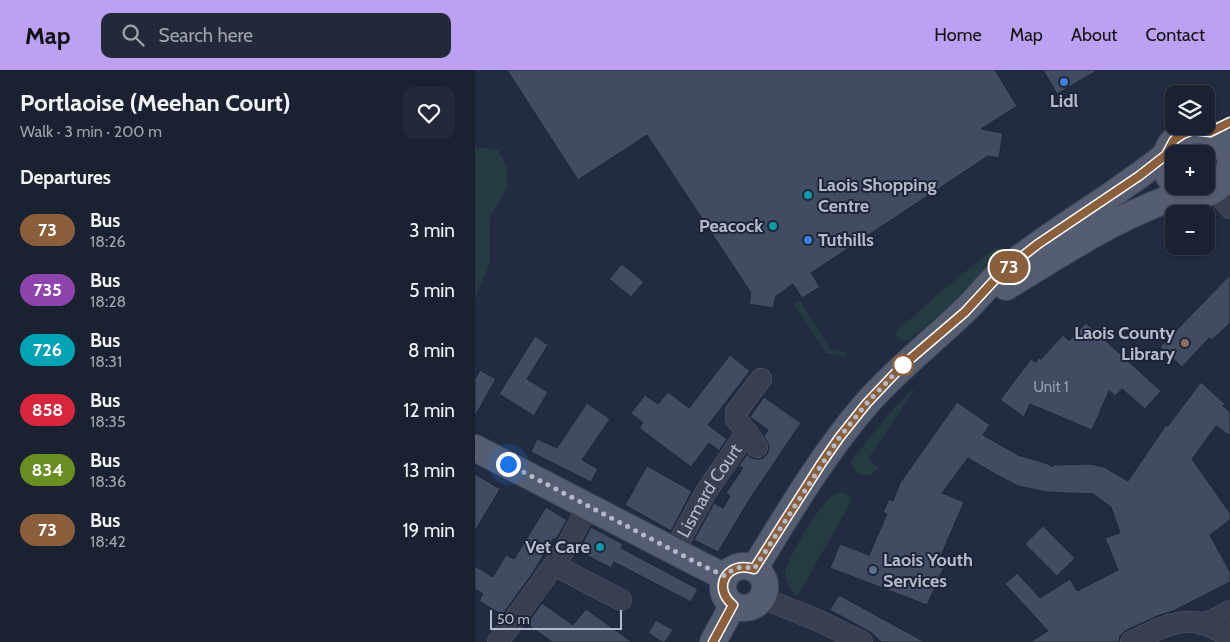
<!DOCTYPE html>
<html lang="en">
<head>
<meta charset="utf-8">
<style>
  :root { --surface:#1a2130; --page:#232938; --text:#f1f3f6; --muted:#9fa3ab; --line:#383e4c; --accent:#bca0f2 }
  body { margin:0; font-family:Cabin,sans-serif; background:var(--page); color:var(--text); height:100vh; display:flex; flex-direction:column; font-size:19px; white-space:nowrap }
  * { box-sizing:border-box; margin:0 }
  p { font-size:16px; color:var(--muted) }
  .icon { flex:none; width:28px; height:28px; fill:none; stroke:currentColor; stroke-width:2; stroke-linecap:round; stroke-linejoin:round }
  .map { position:relative; flex:1; overflow:hidden }
  .details { display:flex; flex-direction:column; background:var(--surface); width:475px }
  .details>* { flex:none }
  .badge { padding:0 10px; border-radius:16px; font-size:18px; line-height:32px }
  .fabs { position:absolute; left:690px; top:15px; display:grid; gap:10px }
  .fabs a { display:grid; place-items:center; width:50px; height:50px; border-radius:10px; background:var(--surface); box-shadow:0 1px 4px #0004,0 0 0 1px var(--line); font-size:25px }
  .scale { position:absolute; left:15px; bottom:12px; width:132px; box-sizing:border-box; padding-left:5px; border:2px solid #b3bacb; border-top:0; font-size:14px; line-height:18px; white-space:nowrap; color:#b3bacb; -webkit-text-stroke:4px #1c2435; paint-order:stroke }
  .you { position:absolute; width:25px; height:25px; margin:-12px; border:4px solid #fff; border-radius:50%; background:#1a73e8; box-shadow:0 0 0 8px #1a73e833 }
  .map>.badge { position:absolute; translate:-50% -50%; box-shadow:0 0 0 2px #fff }
  h2 { padding:0 20px; font-size:19px; line-height:45px }
  .round { display:grid; place-items:center; flex:none; width:52px; height:52px; border-radius:10px; background:var(--page) }
  .headline { display:flex; align-items:center; justify-content:space-between; height:85px; padding:0 20px }
  h1 { font-size:24px; font-weight:700; line-height:38px }
  ul { padding:0; list-style:none }
  li { display:flex; align-items:center; gap:15px; height:60px; padding:0 20px }
  li div { flex:1 }
  li b { display:block; font-size:19px }
  li em { font-style:normal }
  li .badge { min-width:55px; font-weight:700; text-align:center }
  header { display:flex; align-items:center; gap:30px; box-sizing:border-box; height:70px; padding:0 25px; background:var(--accent); color:#111 }
  header strong { font-size:24px }
  nav { display:flex; gap:28px; margin-inline-start:auto; font-size:18px }
  .search { width:350px; height:45px; background:var(--page); display:flex; align-items:center; gap:12px; box-sizing:border-box; padding:0 18px; border-radius:10px; color:var(--muted); font-size:19px }
  main { display:flex; flex:1; min-height:0 }
  .map>svg:first-child { display:block }
</style>
</head>
<body>
<header>
<strong>Map</strong>
<div class="search"><svg class="icon" aria-label="search" viewBox="0 0 24 24"><circle cx="10" cy="10" r="6"/><path d="M15 15l6 6"/></svg>Search here</div>
<nav><a>Home</a><a>Map</a><a>About</a><a>Contact</a></nav>
</header>
<main>
<section class="details">
<div class="headline"><div><h1>Portlaoise (Meehan Court)</h1><p>Walk · 3 min · 200 m</p></div><a class="round"><svg class="icon" aria-label="heart" viewBox="0 0 24 24"><path d="M12 20l-8-8c-3-5 5-10 8-4 3-6 11-1 8 4z"/></svg></a></div>
<h2>Departures</h2>
<ul>
<li><span class="badge" style="background:#8b5e3c;color:#fff">73</span><div><b>Bus</b><p>18:26</p></div><em>3 min</em></li>
<li><span class="badge" style="background:#8e44ad;color:#fff">735</span><div><b>Bus</b><p>18:28</p></div><em>5 min</em></li>
<li><span class="badge" style="background:#00a3b4;color:#fff">726</span><div><b>Bus</b><p>18:31</p></div><em>8 min</em></li>
<li><span class="badge" style="background:#d7263d;color:#fff">858</span><div><b>Bus</b><p>18:35</p></div><em>12 min</em></li>
<li><span class="badge" style="background:#6b8e23;color:#fff">834</span><div><b>Bus</b><p>18:36</p></div><em>13 min</em></li>
<li><span class="badge" style="background:#8b5e3c;color:#fff">73</span><div><b>Bus</b><p>18:42</p></div><em>19 min</em></li>
</ul>
</section>
<div class="map">
<svg width="755" height="572" viewBox="0 0 755 572">
  <rect width="100%" height="100%" fill="#222c40"/>
  <g fill="#243b41">
    <path d="M 0,77 L 23,80 L 31,95 L 33,116 L 15,147 L 15,193 L 0,228 Z"/>
    <path d="M 520,178 L 528,180 L 530,186 L 500,215 L 435,269 L 430,271 L 425,270 L 420,263 L 464,223 Z"/>
    <path d="M 325,231 L 355,279 L 372,282 L 371,287 L 351,283 L 319,234 Z"/>
    <path d="M 438,319 L 439,320 L 393,389 L 404,397 L 396,405 L 385,405 L 378,398 L 376,391 L 419,338 Z"/>
    <path d="M 366,422 L 375,426 L 376,432 L 322,527 C 317,521 310,512 310,504 C 311,489 344,437 355,427 C 358,424 362,423 366,422 Z"/>
  </g>
  <g fill="#414b62" stroke="#1e2637">
    <path d="M 32,0 L 520,0 L 542,36 L 506,59 L 528,63 L 524,88 L 513,86 L 336,203 L 345,217 L 327,228 L 318,214 L 301,226 L 298,238 L 274,234 L 276,223 L 172,65 L 103,110 Z"/>
    <path d="M 568,0 L 623,0 L 582,24 Z"/>
    <path d="M 147,194 L 169,212 L 156,227 L 134,209 Z"/>
    <path d="M 755,205 L 755,253 L 737,270 L 734,268 L 707,297 L 685,277 Z"/>
    <path d="M 611,253 L 686,321 L 670,339 L 647,319 L 640,326 L 634,321 L 617,360 L 555,334 L 549,347 L 525,330 L 556,289 L 561,293 L 563,288 L 566,289 L 588,265 L 594,271 Z"/>
    <path d="M 60,266 L 73,275 L 52,309 L 73,322 L 59,346 L 24,324 Z"/>
    <path d="M 255,285 L 275,301 L 233,355 L 252,369 L 244,381 L 234,373 L 216,397 L 164,358 L 168,353 L 156,343 L 170,325 L 183,334 L 193,322 L 214,338 Z"/>
    <path d="M 5,300 L 21,309 L 0,346 L 0,309 Z"/>
    <path d="M 726,312 L 750,334 L 748,336 L 755,342 L 755,366 L 741,356 L 717,389 L 755,443 L 755,450 L 735,465 L 755,502 L 755,512 L 698,541 L 682,546 L 650,561 L 645,566 L 644,572 L 555,572 L 573,561 L 530,514 L 542,503 L 565,528 L 595,509 L 602,521 L 643,500 L 630,468 L 645,463 L 636,437 L 618,424 L 572,422 L 543,416 L 520,404 L 493,388 L 467,423 L 489,432 L 465,488 L 472,490 L 452,535 L 355,498 L 365,474 L 394,485 L 412,444 L 408,442 L 414,429 L 418,431 L 425,413 L 482,332 L 515,355 L 508,365 L 543,385 L 573,394 L 577,397 L 579,395 L 615,394 L 629,397 L 653,411 L 691,355 L 693,356 Z"/>
    <path d="M 289,327 L 326,353 L 276,427 L 243,482 L 219,470 L 239,433 L 248,438 L 255,426 L 251,423 L 268,398 L 264,396 L 272,384 L 276,388 L 282,389 L 288,388 L 293,383 L 294,376 L 289,366 L 293,360 L 275,347 Z"/>
    <path d="M 112,333 L 135,349 L 107,390 L 123,399 L 116,412 L 56,382 L 62,369 L 82,378 Z"/>
    <path d="M 172,396 L 217,421 L 196,461 L 150,435 Z"/>
    <path d="M 0,404 L 25,419 L 0,461 Z"/>
    <path d="M 71,437 L 92,450 L 81,469 L 79,468 L 55,507 L 27,545 L 4,531 L 8,524 L 0,519 L 0,496 L 18,507 L 31,485 L 39,489 Z"/>
    <path d="M 568,456 L 600,488 L 582,506 L 550,474 Z"/>
    <path d="M 116,457 L 148,474 L 146,478 L 223,519 L 216,532 L 139,492 L 136,498 L 104,481 Z"/>
    <path d="M 364,525 L 415,553 L 450,572 L 406,572 L 397,563 L 355,540 Z"/>
    <path d="M 67,533 L 98,555 L 111,539 L 157,572 L 77,572 L 52,554 Z"/>
    <path d="M 181,550 L 198,560 L 190,572 L 187,572 L 173,563 Z"/>
  </g>
  <g fill="none" stroke-linecap="round" stroke-linejoin="round">
    <g stroke="#525a6b" stroke-width="22">
      <g id="minor">
        <path d="M 740,120 L 755,138"/>
        <path d="M 282,377 L 272,362 L 261,349 L 261,342 L 286,309"/>
        <path id="s1" d="M 199,481 L 231,422 L 272,362"/>
        <path d="M 79,495 L 146,530"/>
        <path d="M 287,528 L 342,550 L 387,572"/>
        <path d="M 726,554 L 745,547 L 755,541"/>
        <path d="M 23,572 L 79,495 L 93,474 L 113,436"/>
        <path d="M 656,572 C 674,563 698,550 719,552 C 732,553 745,561 755,568"/>
      </g>
    </g>
    <g stroke="#404859" stroke-width="28">
      <g id="major">
        <path d="M 699,114 C 666,72 736,32 755,87"/>
        <path d="M 700,116 C 724,133 747,124 755,96"/>
        <path d="M 531,217 C 589,182 646,143 711,123"/>
        <path d="M 0,378 L 228,496 L 250,507"/>
        <circle cx="269" cy="517" r="21"/>
        <path d="M 279,499 C 314,442 348,384 392,333 C 422,299 456,273 488,242 C 502,230 513,213 528,201 C 580,159 639,127 691,85"/>
        <path d="M 238,572 L 258,535"/>
      </g>
    </g>
    <use href="#minor" stroke="#373f50" stroke-width="21"/>
    <use href="#major" stroke="#555d70" stroke-width="26"/>
  </g>
  <g fill="none" stroke-linecap="round" stroke-linejoin="round">
    <g stroke="#fff" stroke-width="11">
      <path id="line" d="M 238,572 L 258,535 C 236,517 253,490 279,499 L 346,394 L 364,368 L 392,333 L 427,296 L 490,242 L 526,203 L 563,174 L 664,106 L 691,85 L 699,70 L 708,64 L 718,60 L 735,62 L 755,52"/>
    </g>
    <use href="#line" stroke="#8b5e3c" stroke-width="8"/>
    <path stroke="#b3bacb" stroke-width="5" stroke-dasharray="0 9" d="M 33,394 L 228,496 L 250,506 C 259,497 267,495 279,499 L 364,368 L 392,333 L 428,295"/>
  </g>
  <g fill="#3f7fe0" stroke="#1c2435" stroke-width="2">
    <circle cx="589" cy="12" r="5"/>
    <circle cx="333" cy="170" r="5"/>
  </g>
  <g fill="#0f9aa8" stroke="#1c2435" stroke-width="2">
    <circle cx="333" cy="125" r="5"/>
    <circle cx="298" cy="156" r="5"/>
    <circle cx="125" cy="477" r="5"/>
  </g>
  <circle fill="#8d6e63" stroke="#1c2435" stroke-width="2" cx="710" cy="273" r="5"/>
  <circle fill="#fff" stroke="#8b5e3c" stroke-width="2.5" cx="428" cy="295" r="10"/>
  <circle fill="#5c6f8a" stroke="#1c2435" stroke-width="2" cx="398" cy="500" r="5"/>
  <g text-anchor="middle" stroke-width="4" stroke-linejoin="round" paint-order="stroke">
    <g font-size="15" fill="#969eb1">
      <text x="576" y="322">Unit 1</text>
    </g>
    <g font-size="18" font-weight="bold" fill="#b3bacb" stroke="#1c2435" text-anchor="start">
      <text x="589" y="37" text-anchor="middle">Lidl</text>
      <text x="343" y="121">Laois Shopping<tspan x="343" dy="21">Centre</tspan></text>
      <text x="288" y="162" text-anchor="end">Peacock</text>
      <text x="343" y="176">Tuthills</text>
      <text x="700" y="269" text-anchor="end">Laois County<tspan x="700" dy="21">Library</tspan></text>
      <text x="115" y="483" text-anchor="end">Vet Care</text>
      <text x="408" y="496">Laois Youth<tspan x="408" dy="21">Services</tspan></text>
    </g>
    <g font-size="18" fill="#b3bacb" stroke="#1c2435">
      <text dy="6" stroke="none"><textPath href="#s1" startOffset="70">Lismard Court</textPath></text>
    </g>
  </g>
</svg>
<div class="fabs">
<a><svg class="icon" aria-label="layers" viewBox="0 0 24 24"><path d="M12 4l9 5-9 5-9-5zM3 14l9 5 9-5"/></svg></a>
<a>+</a>
<a>−</a>
</div>
<div class="scale">50 m</div>
<div class="you" style="left:33px;top:394px"></div>
<b class="badge" style="left:534px;top:197px;background:#8b5e3c;color:#fff">73</b>
</div>
</main>
</body>
</html>
